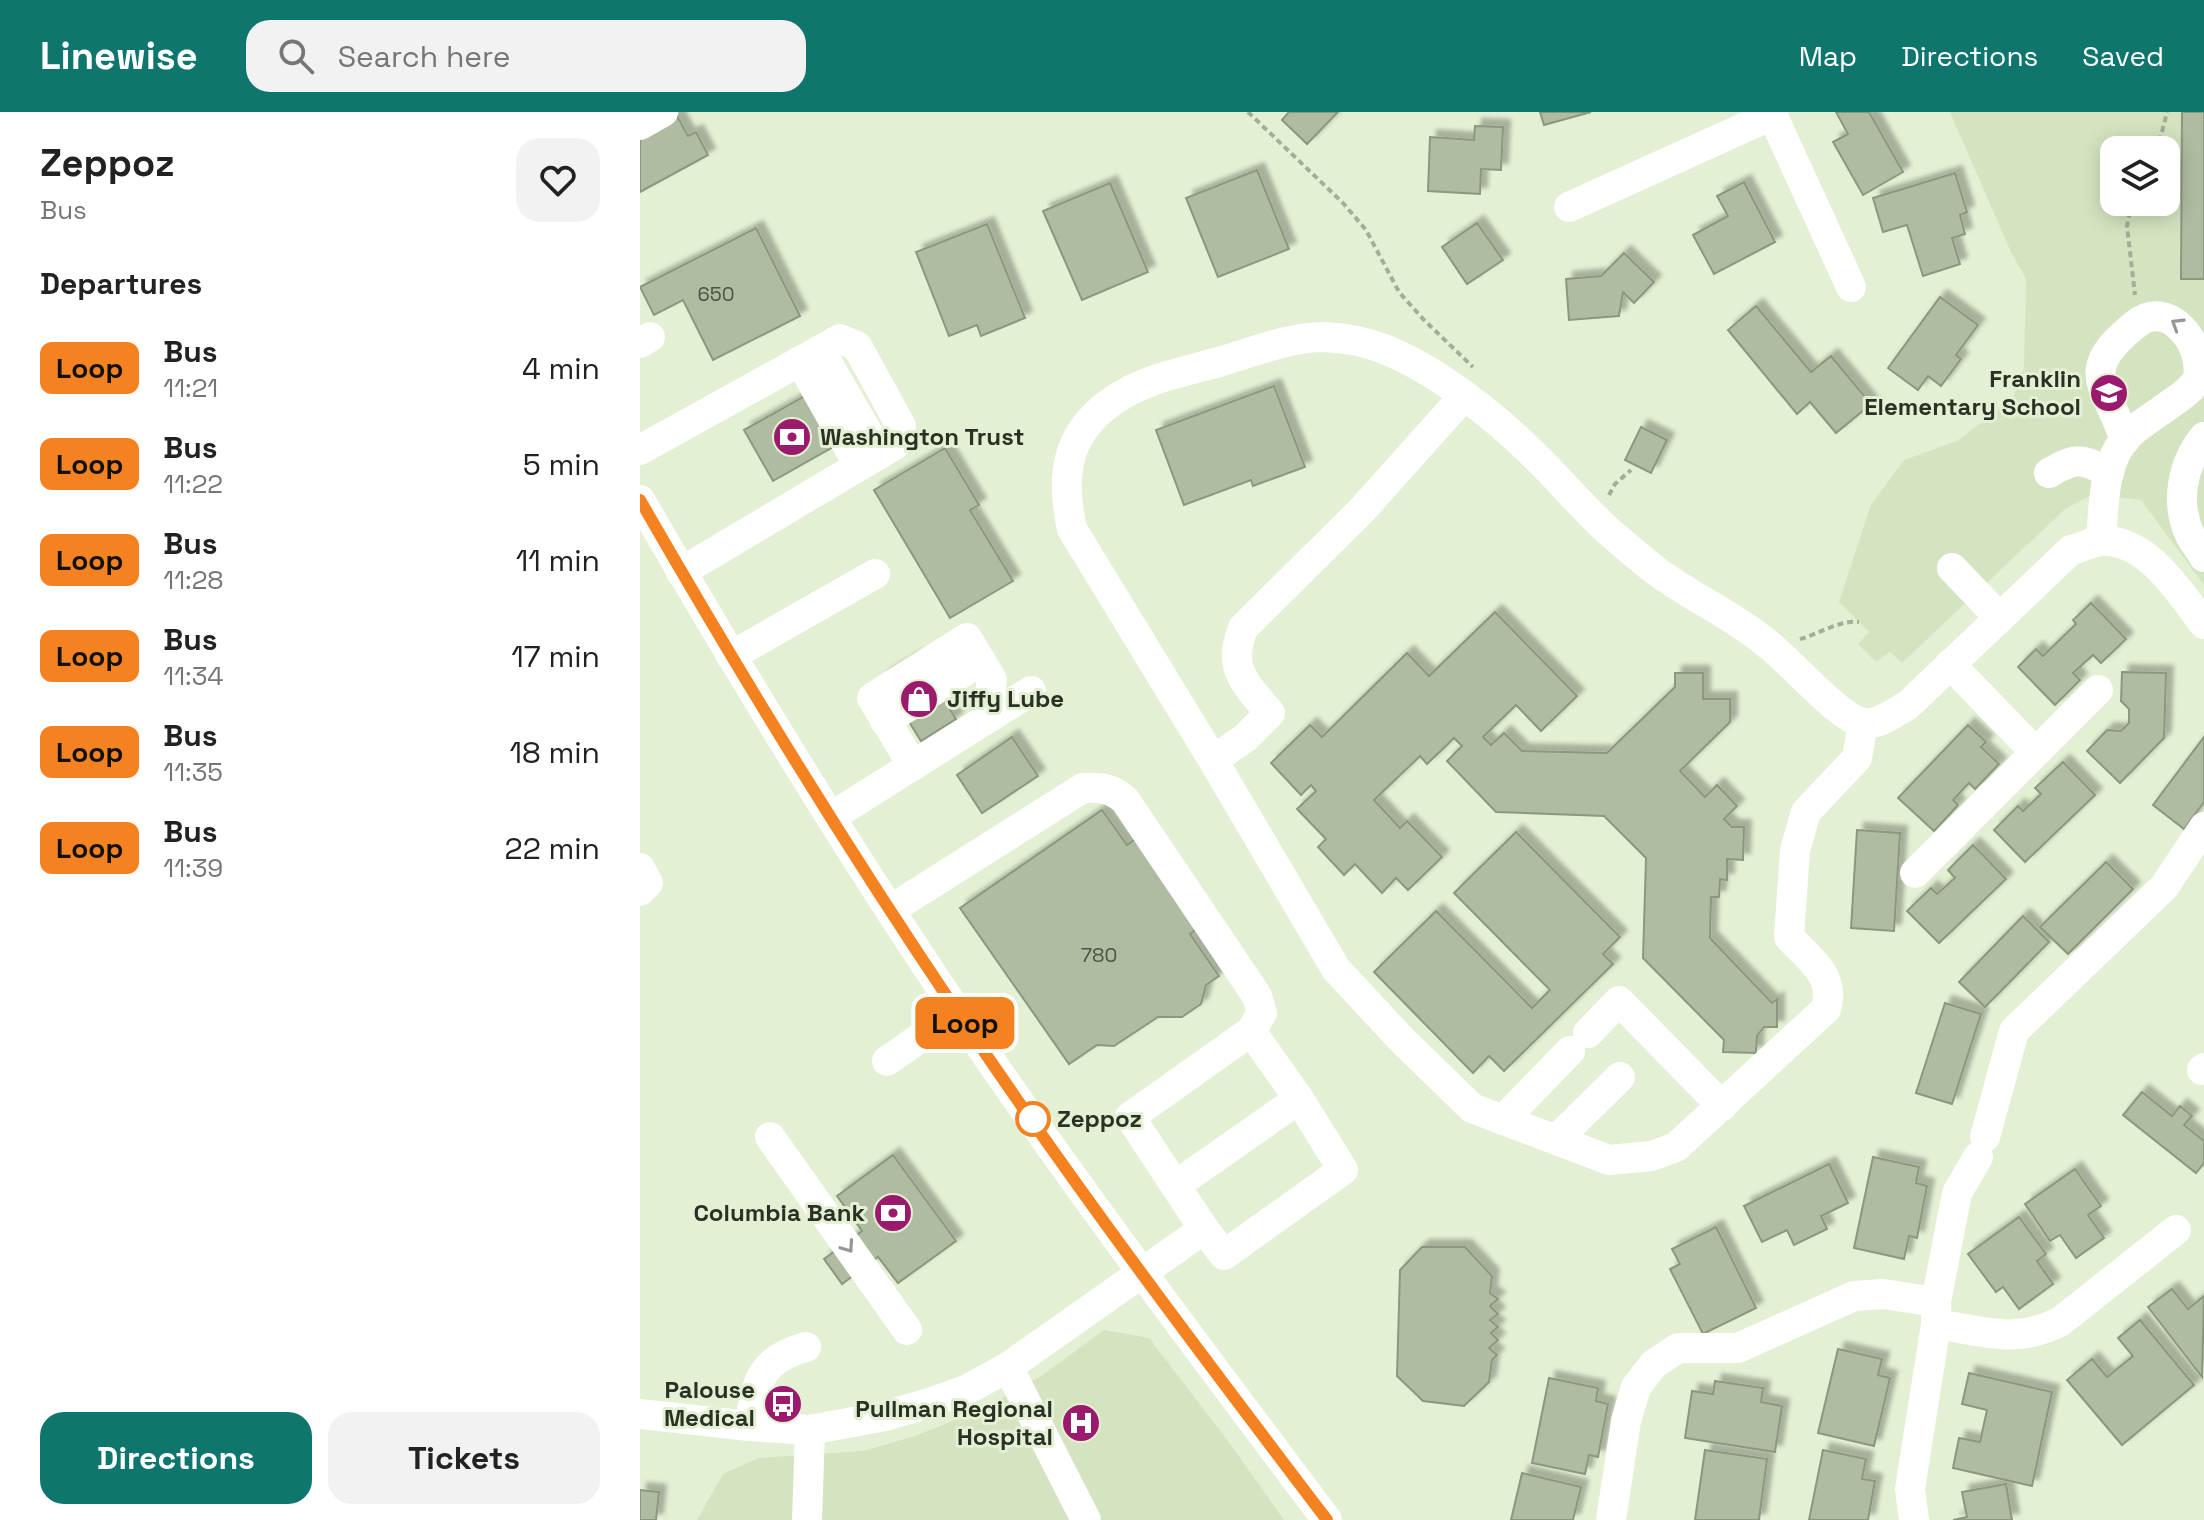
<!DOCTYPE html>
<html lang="en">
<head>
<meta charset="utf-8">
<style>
  :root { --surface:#fff; --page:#f2f2f2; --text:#222; --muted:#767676; --accent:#0f766e }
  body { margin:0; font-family:"Space Grotesk",sans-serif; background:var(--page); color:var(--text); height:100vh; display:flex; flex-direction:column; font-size:30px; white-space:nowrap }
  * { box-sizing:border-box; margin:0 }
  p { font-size:26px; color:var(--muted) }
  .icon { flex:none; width:44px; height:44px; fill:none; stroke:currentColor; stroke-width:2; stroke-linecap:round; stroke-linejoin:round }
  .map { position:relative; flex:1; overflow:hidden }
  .sheet { display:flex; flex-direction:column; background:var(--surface); width:640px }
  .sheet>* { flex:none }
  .badge { padding:0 16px; border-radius:12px; font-size:28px; line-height:52px }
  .tools { position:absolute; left:1460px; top:24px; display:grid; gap:16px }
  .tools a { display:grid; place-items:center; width:80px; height:80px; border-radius:16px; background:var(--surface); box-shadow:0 4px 20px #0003; font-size:40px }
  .map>.badge { position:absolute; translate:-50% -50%; box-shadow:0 0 0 4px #fff }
  h2 { padding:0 40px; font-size:30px; line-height:72px }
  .round { display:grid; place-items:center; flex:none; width:84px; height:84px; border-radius:24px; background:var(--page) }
  .overview { display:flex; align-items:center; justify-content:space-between; height:136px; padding:0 40px }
  h1 { font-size:38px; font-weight:700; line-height:60px }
  .action { display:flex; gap:16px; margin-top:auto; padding:16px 40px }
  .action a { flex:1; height:92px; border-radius:24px; background:var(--accent); color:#fff; font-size:32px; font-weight:700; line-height:92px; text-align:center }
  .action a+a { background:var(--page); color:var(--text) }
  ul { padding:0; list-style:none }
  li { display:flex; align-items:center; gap:24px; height:96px; padding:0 40px }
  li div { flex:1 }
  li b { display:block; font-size:30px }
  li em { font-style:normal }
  li .badge { min-width:88px; font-weight:700; text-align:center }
  header { display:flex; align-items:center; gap:48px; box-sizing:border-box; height:112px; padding:0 40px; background:var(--accent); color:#fff }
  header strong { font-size:38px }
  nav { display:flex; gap:44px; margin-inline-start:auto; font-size:28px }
  .search { width:560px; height:72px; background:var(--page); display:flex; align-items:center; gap:20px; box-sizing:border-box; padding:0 28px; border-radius:24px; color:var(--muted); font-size:30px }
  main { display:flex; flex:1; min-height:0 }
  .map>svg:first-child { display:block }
</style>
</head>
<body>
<header>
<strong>Linewise</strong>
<div class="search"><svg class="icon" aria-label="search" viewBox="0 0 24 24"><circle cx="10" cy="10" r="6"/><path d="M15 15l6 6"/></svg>Search here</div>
<nav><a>Map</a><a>Directions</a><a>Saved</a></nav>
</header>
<main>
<section class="sheet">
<div class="overview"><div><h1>Zeppoz</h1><p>Bus</p></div><a class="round"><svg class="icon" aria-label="heart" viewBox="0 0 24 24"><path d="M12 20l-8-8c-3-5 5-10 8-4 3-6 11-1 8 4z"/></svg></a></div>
<h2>Departures</h2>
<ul>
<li><span class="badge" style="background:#f58220;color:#111">Loop</span><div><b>Bus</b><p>11:21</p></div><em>4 min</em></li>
<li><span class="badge" style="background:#f58220;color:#111">Loop</span><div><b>Bus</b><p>11:22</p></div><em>5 min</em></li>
<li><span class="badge" style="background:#f58220;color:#111">Loop</span><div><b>Bus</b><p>11:28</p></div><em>11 min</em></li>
<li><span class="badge" style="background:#f58220;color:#111">Loop</span><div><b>Bus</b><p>11:34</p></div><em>17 min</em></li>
<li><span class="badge" style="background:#f58220;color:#111">Loop</span><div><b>Bus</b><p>11:35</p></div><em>18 min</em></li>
<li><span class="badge" style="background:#f58220;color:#111">Loop</span><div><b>Bus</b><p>11:39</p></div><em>22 min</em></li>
</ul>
<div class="action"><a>Directions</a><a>Tickets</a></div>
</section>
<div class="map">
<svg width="1564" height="1408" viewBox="0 0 1564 1408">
  <defs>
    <filter id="shadow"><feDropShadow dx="7" dy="-7" stdDeviation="2" flood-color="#0004"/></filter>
  </defs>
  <rect width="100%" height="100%" fill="#e3f0d3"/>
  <g fill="#d4e4c1" fill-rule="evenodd">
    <path d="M 1310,0 L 1564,0 L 1564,473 L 1501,388 L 1453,382 L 1425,397 L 1262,551 L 1250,540 L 1236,550 L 1218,532 L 1229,520 L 1199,490 L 1231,393 L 1264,348 L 1317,329 L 1370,289 L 1379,273 L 1384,256 L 1386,167 L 1370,138 ZM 1474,38 L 1526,38 L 1526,90 L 1474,90 Z"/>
    <path d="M 464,1218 L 509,1226 L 591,1333 L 644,1408 L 57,1408 L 83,1362 L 119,1346 L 223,1339 L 275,1324 L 342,1297 L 400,1265 Z"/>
  </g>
  <g fill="#afbca1" stroke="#8c987e" stroke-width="2" filter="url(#shadow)">
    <path d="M 649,0 L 698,0 L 667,32 L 642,8 Z"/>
    <path d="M 900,0 L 951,0 L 904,13 Z"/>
    <path d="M 1196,0 L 1229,0 L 1263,60 L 1223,83 L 1193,30 L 1208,22 Z"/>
    <path d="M 1542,0 L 1564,0 L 1564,167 L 1541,167 Z"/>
    <path d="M 37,4 L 48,24 L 56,20 L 68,43 L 0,80 L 0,24 Z"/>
    <path d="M 835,14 L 863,15 L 861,58 L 841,57 L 840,82 L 788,79 L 790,25 L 834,28 Z"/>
    <path d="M 617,58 L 649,137 L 578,165 L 546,86 Z"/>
    <path d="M 1315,61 L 1327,100 L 1320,103 L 1325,122 L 1312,126 L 1320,152 L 1283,164 L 1267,113 L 1243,120 L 1233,86 Z"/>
    <path d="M 1104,70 L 1135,130 L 1074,162 L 1053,123 L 1088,104 L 1077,84 Z"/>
    <path d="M 470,71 L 508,160 L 442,188 L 403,99 Z"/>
    <path d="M 837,111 L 863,148 L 827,172 L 802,135 Z"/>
    <path d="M 347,112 L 385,206 L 341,224 L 337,213 L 309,224 L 276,140 Z"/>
    <path d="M 116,116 L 160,204 L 73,248 L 43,188 L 14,203 L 0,175 Z"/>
    <path d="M 984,141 L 1014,170 L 994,191 L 983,180 L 979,204 L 929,208 L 926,167 L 961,164 Z"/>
    <path d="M 1300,185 L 1338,213 L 1316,243 L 1321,247 L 1301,274 L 1288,264 L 1278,278 L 1248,256 Z"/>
    <path d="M 1116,194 L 1171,260 L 1191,244 L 1231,292 L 1196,321 L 1170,290 L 1157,302 L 1088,218 Z"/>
    <path d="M 634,274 L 665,355 L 613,374 L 611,368 L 544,393 L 516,318 Z"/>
    <path d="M 172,280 L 200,331 L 133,369 L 104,318 Z"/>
    <path d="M 1001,315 L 1027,328 L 1011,361 L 985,348 Z"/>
    <path d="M 305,336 L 339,393 L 330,398 L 373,469 L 310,506 L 234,378 Z"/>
    <path d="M 1451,491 L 1486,527 L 1461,551 L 1453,543 L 1433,561 L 1440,568 L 1415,593 L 1378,555 L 1396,537 L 1403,544 L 1436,512 L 1433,508 Z"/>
    <path d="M 855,500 L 937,584 L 901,619 L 876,593 L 843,625 L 851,633 L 864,621 L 882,639 L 967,641 L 1035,575 L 1035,561 L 1063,561 L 1063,587 L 1090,587 L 1090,610 L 1040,659 L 1065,685 L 1077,673 L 1097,694 L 1084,707 L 1092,715 L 1104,715 L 1103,748 L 1087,747 L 1087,768 L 1080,767 L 1079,785 L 1071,785 L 1070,826 L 1132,891 L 1137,887 L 1137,915 L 1124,915 L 1117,924 L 1116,941 L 1083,940 L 1084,928 L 1003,846 L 1006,746 L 964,704 L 856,700 L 807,649 L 822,634 L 814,626 L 787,652 L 780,644 L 734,688 L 760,716 L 767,709 L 802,745 L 768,778 L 756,766 L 742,781 L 715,752 L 704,763 L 678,735 L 686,727 L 657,697 L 676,679 L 671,673 L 661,683 L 631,651 L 670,613 L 682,625 L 767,541 L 789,564 Z"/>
    <path d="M 277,545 L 316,607 L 281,629 L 242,566 Z"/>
    <path d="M 1482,560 L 1526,561 L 1524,626 L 1480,671 L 1447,639 L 1467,618 L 1481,619 L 1489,611 L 1489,597 L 1481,589 Z"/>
    <path d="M 1328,613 L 1346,630 L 1341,635 L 1359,652 L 1335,677 L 1329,671 L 1313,688 L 1318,693 L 1294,719 L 1258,686 Z"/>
    <path d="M 372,625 L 398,664 L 342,701 L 317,663 Z"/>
    <path d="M 1564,625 L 1564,690 L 1544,717 L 1513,693 Z"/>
    <path d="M 1423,650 L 1455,683 L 1385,750 L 1354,718 L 1378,694 L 1383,699 L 1401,682 L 1395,676 Z"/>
    <path d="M 462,698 L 487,733 L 498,725 L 560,814 L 550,822 L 579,864 L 566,873 L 561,892 L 542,905 L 518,905 L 474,934 L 457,933 L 429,952 L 320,796 Z"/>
    <path d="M 1217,718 L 1260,721 L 1254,819 L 1211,816 Z"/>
    <path d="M 876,720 L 980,825 L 963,842 L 973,852 L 864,959 L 849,944 L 833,961 L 734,860 L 796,799 L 892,896 L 910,878 L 814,781 Z"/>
    <path d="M 1333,733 L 1366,767 L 1299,831 L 1267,799 L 1291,776 L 1297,782 L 1315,766 L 1308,758 Z"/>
    <path d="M 1466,750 L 1493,777 L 1428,842 L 1400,815 Z"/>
    <path d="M 1383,804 L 1409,830 L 1345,895 L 1319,870 Z"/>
    <path d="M 1305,891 L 1341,902 L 1312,992 L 1276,981 Z"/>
    <path d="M 1502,980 L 1532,1004 L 1540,994 L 1552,1004 L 1544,1013 L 1564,1029 L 1564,1051 L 1556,1061 L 1483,1003 Z"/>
    <path d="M 253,1043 L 316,1129 L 258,1171 L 238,1145 L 202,1172 L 184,1147 L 222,1119 L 197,1084 Z"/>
    <path d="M 1233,1045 L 1279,1055 L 1276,1071 L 1287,1074 L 1277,1126 L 1269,1124 L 1264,1147 L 1214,1136 Z"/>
    <path d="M 1189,1052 L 1208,1091 L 1181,1104 L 1187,1117 L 1154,1133 L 1147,1118 L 1122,1130 L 1104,1094 Z"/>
    <path d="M 1435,1057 L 1461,1094 L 1448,1103 L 1464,1126 L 1436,1146 L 1420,1123 L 1410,1129 L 1385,1092 Z"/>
    <path d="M 1379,1105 L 1406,1142 L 1397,1149 L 1413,1172 L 1379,1197 L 1363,1175 L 1356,1180 L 1328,1142 Z"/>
    <path d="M 1076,1115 L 1116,1196 L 1063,1222 L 1030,1157 L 1040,1152 L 1032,1137 Z"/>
    <path d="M 782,1135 L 825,1135 L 852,1164 L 850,1181 L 858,1187 L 850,1194 L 858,1202 L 850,1208 L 858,1215 L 851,1221 L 858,1228 L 849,1236 L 857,1243 L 852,1248 L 849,1270 L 824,1294 L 783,1289 L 757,1264 L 760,1158 Z"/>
    <path d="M 1532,1177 L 1548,1197 L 1564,1184 L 1562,1265 L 1508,1195 Z"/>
    <path d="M 1500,1208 L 1554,1273 L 1482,1333 L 1427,1268 L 1452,1247 L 1467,1265 L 1493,1244 L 1478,1226 Z"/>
    <path d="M 1198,1237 L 1242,1247 L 1238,1263 L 1250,1266 L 1234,1334 L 1178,1321 Z"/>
    <path d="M 1329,1261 L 1412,1280 L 1392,1374 L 1313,1356 L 1319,1326 L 1340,1330 L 1347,1298 L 1322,1292 Z"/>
    <path d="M 909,1266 L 958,1276 L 956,1289 L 968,1292 L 958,1345 L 949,1343 L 945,1362 L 892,1351 Z"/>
    <path d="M 1075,1269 L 1123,1276 L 1121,1290 L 1142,1294 L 1135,1340 L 1045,1326 L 1052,1279 L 1073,1282 Z"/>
    <path d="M 1065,1338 L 1127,1347 L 1119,1408 L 1055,1408 Z"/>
    <path d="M 1183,1338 L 1226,1347 L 1222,1367 L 1235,1369 L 1228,1408 L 1169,1408 Z"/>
    <path d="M 882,1361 L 941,1375 L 933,1408 L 871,1408 Z"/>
    <path d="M 1366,1372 L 1372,1408 L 1313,1408 L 1327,1405 L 1322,1380 Z"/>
    <path d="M 0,1378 L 19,1380 L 16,1408 L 0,1408 Z"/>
  </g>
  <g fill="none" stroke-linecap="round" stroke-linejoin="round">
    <g stroke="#a3ad97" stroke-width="4" stroke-dasharray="6 4" stroke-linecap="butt">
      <path d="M 608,0 L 703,91 L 726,118 L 759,180 L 784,208 L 833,255"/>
      <path d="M 1514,38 L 1520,28 L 1527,0"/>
      <path d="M 1492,90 L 1487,114 L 1495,183"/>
      <path d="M 969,383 L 975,372 L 991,358"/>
      <path d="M 1160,527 C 1179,522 1199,508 1219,510"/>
    </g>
    <g stroke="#fff" stroke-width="30">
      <path d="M 1131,0 L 1211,175"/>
      <path d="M 0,13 L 23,0"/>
      <path d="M 929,95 L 1132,3"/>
      <path d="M 0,231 L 10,225"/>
      <path d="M 180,238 L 240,342"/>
      <path d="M 160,249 L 219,354"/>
      <path d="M 1564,325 C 1542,352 1535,391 1550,423 C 1554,431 1560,437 1564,445"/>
      <path d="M 0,338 L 200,227 L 217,234 L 261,314 L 256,332 L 41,460"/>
      <path d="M 1409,361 C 1436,345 1442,346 1469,361"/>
      <path d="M 0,388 C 100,561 204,732 316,898 C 433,1072 561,1240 687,1408"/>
      <path d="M 1461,429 C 1464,393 1462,346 1492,320 C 1501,312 1512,305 1522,298 C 1534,289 1552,279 1558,266 C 1564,231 1528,186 1496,212 C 1436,260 1466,271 1485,328"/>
      <path d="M 1312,456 L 1360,506"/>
      <path d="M 91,544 L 235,462"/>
      <path d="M 1310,552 L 1395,640"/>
      <path d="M 232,586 L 327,526 L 352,568 L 346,607"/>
      <path d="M 235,591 L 273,654"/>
      <path d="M 245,609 L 341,549"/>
      <path d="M 1223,611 L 1217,646 L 1166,700 L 1155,738 L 1149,825 C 1170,848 1196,864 1186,897 L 1036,1035 L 1012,1044 L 969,1048 L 832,996 L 762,928 L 696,857 L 573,648 L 432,417 C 419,358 428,315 482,283 C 512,265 547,259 579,250 C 613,240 649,225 685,225 C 704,226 726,230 744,237 C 797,258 856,305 896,345 C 922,370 945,399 973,423 C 988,436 1003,449 1019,461 C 1055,487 1096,505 1130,534 C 1152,551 1199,606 1223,611 C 1238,614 1255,600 1268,593 L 1431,438 C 1440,436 1451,430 1461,429 C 1507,426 1539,480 1564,512"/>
      <path d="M 573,648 L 605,626 L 630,601 C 605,571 587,557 603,516 L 722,398 L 824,284"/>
      <path d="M 191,705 L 391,579"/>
      <path d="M 0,756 L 8,771 L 0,779"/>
      <path d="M 1275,761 L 1458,578"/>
      <path d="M 948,921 L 979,889 L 1082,994"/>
      <path d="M 247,949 L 317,900"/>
      <path d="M 1562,958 L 1564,956"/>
      <path d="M 863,1008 L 930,939"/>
      <path d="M 130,1025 L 267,1218"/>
      <path d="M 1345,1025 L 1374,919 L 1524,775 L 1564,715"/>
      <path d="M 916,1028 L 980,965"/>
      <path d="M 536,1073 L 659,987"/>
      <path d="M 564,1117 L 490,1005 L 611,919"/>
      <path d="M 1296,1212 C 1343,1219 1377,1233 1421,1209 L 1536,1118"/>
      <path d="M 368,1255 L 446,1408"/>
      <path d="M 0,1302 L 109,1314 L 170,1318 L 245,1304 L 289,1291 L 328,1277 L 368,1255 L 564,1117 L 584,1143 L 703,1058 L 659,987 L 611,919 L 622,901 L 617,884 L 485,688 C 471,676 461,675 443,676 L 250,798"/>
      <path d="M 109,1314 C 117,1271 118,1248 166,1235"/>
      <path d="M 167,1408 L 170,1318"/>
      <path d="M 971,1408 L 986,1309 L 996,1275 L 1014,1252 L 1038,1236 L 1098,1236 L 1214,1184 L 1243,1182 L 1296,1190"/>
      <path d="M 1274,1408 L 1270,1377 L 1296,1212 L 1296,1190 L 1317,1081 L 1338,1045"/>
    </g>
  </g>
  <defs><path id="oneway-chevron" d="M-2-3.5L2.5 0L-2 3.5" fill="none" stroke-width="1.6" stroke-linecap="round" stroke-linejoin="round" transform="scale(2)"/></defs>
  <g stroke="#959892">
    <use href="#oneway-chevron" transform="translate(1537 212) rotate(-148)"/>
    <use href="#oneway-chevron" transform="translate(208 1135) rotate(55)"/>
  </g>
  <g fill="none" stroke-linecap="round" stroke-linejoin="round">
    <g stroke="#fff" stroke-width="18">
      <path id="line" d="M 0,388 C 100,562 204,732 316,898 C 433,1073 560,1241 687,1408"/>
    </g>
    <use href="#line" stroke="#f58220" stroke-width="12"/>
  </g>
  <defs>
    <g id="school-disc" transform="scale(2)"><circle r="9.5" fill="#9c1a6d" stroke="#e3f0d3"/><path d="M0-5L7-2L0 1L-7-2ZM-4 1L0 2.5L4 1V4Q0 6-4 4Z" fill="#fff"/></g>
    <g id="bank-disc" transform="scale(2)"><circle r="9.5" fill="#9c1a6d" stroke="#e3f0d3"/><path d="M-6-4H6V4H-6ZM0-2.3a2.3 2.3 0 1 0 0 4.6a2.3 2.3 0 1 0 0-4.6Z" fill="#fff"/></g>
    <g id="shop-disc" transform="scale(2)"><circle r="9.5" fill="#9c1a6d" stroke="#e3f0d3"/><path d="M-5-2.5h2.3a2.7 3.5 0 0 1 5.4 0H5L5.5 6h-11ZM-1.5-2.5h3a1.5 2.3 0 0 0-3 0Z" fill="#fff"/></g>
    <g id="bus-disc" transform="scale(2)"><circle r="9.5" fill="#9c1a6d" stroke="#e3f0d3"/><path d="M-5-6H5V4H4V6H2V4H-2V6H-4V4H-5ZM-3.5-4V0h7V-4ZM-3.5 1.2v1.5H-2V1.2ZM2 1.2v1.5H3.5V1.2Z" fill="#fff"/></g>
    <g id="hospital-disc" transform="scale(2)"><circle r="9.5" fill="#9c1a6d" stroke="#e3f0d3"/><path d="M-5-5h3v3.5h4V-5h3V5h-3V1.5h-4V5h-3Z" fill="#fff"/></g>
  </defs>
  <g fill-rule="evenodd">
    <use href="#school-disc" x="1469" y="281"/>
    <use href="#bank-disc" x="152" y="325"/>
    <use href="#shop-disc" x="279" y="587"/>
    <use href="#bank-disc" x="253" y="1101"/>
    <use href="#bus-disc" x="143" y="1292"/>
    <use href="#hospital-disc" x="441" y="1311"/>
  </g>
  <circle fill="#fff" stroke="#f58220" stroke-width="4" cx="393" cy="1007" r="16"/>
  <g text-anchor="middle" stroke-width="6" stroke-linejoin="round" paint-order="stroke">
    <g font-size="20" fill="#4c5344">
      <text x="76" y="189">650</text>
      <text x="459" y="850">780</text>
    </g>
    <g font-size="24" font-weight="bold" fill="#2b3025" stroke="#e3f0d3" text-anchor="end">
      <text x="1441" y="275">Franklin<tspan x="1441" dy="28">Elementary School</tspan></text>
      <text x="180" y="333" text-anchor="start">Washington Trust</text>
      <text x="307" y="595" text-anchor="start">Jiffy Lube</text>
      <text x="225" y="1109">Columbia Bank</text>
      <text x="115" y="1286">Palouse<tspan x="115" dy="28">Medical</tspan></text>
      <text x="413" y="1305">Pullman Regional<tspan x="413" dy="28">Hospital</tspan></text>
    </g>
    <g font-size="24" font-weight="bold" fill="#2b3025" stroke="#e3f0d3" text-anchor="start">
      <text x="417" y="1015">Zeppoz</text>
    </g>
  </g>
</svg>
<div class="tools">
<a><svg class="icon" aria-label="layers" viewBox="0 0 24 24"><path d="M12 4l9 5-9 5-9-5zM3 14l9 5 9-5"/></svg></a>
</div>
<b class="badge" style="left:325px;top:911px;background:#f58220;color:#111">Loop</b>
</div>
</main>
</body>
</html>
